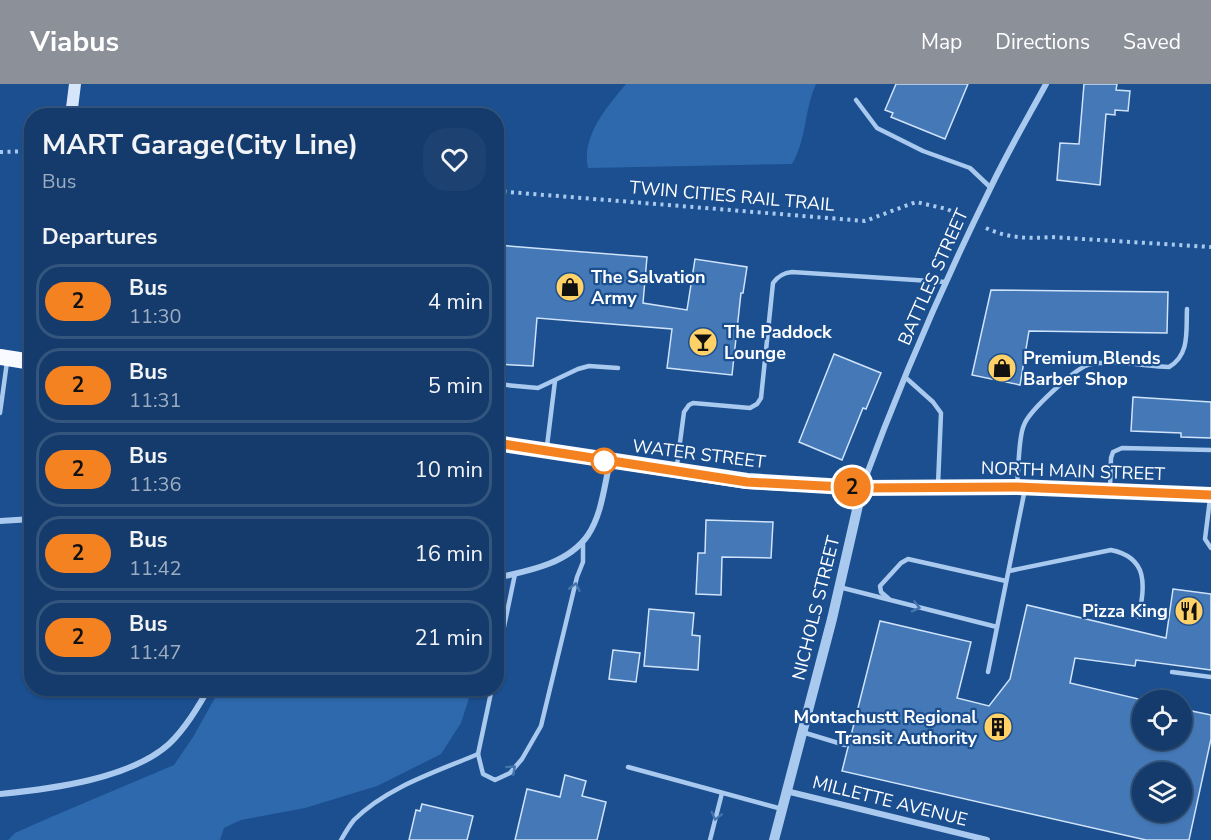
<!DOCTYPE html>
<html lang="en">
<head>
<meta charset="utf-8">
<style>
  :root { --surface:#143b6b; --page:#1d4271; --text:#f1f3f6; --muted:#9dadc1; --line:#33557e; --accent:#8c9099 }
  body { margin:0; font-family:"Nunito Sans",sans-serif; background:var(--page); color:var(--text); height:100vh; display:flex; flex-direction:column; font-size:22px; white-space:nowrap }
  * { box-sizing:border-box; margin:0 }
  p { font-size:20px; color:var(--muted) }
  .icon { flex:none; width:33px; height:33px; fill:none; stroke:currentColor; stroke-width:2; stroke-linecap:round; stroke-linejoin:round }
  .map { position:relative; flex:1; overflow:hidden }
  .panel { position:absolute; left:24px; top:24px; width:480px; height:588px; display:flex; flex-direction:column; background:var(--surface); border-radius:24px; box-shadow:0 2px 4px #0004,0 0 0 2px var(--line) }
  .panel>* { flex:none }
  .badge { padding:0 12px; border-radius:20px; font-size:21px; line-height:39px }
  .buttons { position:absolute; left:1132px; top:606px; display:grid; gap:12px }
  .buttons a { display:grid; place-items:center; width:60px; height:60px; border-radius:50%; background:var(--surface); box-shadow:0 2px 4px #0004,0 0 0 2px var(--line); font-size:30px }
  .map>.badge { position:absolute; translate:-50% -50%; box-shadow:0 0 0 3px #fff }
  h2 { padding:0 18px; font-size:22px; line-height:54px }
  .round { display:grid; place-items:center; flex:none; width:63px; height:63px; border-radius:24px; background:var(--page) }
  .overview { display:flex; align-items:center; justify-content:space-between; height:102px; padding:0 18px }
  h1 { font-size:28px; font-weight:700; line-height:45px }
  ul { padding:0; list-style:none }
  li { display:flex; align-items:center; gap:18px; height:75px; margin:0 12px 9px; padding:0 6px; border:3px solid var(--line); border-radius:24px }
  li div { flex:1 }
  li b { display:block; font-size:22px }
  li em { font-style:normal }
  li .badge { min-width:66px; font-weight:700; text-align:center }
  header { display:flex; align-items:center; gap:36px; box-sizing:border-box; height:84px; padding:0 30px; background:var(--accent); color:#fff }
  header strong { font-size:28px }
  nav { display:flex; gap:33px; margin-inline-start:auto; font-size:21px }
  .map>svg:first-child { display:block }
</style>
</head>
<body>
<header>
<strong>Viabus</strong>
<nav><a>Map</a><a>Directions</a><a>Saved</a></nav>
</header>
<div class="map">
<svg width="1211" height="756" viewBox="0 0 1211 756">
  <rect width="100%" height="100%" fill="#1b4f8f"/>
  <g fill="#2e69ad">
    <path d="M 626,0 L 816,0 C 804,26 807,55 792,80 L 588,84 C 581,52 607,23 626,0 Z"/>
    <path d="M 220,605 L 472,605 L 461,639 L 441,670 L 377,702 L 305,724 L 241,736 L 224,744 L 220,756 L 8,756 L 15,749 L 51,733 L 174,681 L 193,653 Z"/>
  </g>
  <g fill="#4478b7" stroke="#cfe3fa" stroke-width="1.5" fill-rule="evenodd">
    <path d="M 896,0 L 968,0 L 945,55 L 891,33 L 893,29 L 885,26 Z"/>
    <path d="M 1084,0 L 1117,0 L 1116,6 L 1130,7 L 1128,27 L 1115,26 L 1115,31 L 1106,30 L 1100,101 L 1057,96 L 1060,59 L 1079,60 Z"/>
    <path d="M 496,161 L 647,173 L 643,219 L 687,226 L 695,175 L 747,183 L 743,209 L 741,209 L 732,291 L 667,284 L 672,245 L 537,234 L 533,282 L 496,280 Z"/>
    <path d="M 991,206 L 1168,208 L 1167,249 L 1029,247 L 1020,301 L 972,291 Z"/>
    <path d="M 834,270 L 881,289 L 866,325 L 863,324 L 842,376 L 799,358 Z"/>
    <path d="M 1133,313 L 1211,318 L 1211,354 L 1181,353 L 1181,349 L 1131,347 Z"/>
    <path d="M 706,436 L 773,438 L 771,474 L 722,473 L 721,511 L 696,510 L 698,469 L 705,469 Z"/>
    <path d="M 1173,505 L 1211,510 L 1211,586 L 1136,576 L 1135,582 L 1075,574 L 1070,599 L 1143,616 L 1143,656 L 1182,656 L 1182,625 L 1211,631 L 1211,655 L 1189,756 L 1146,756 L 842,687 L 880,537 L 971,558 L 957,614 L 989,622 L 1010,595 L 1027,521 L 1166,554 ZM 1143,688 L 1182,688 L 1182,728 L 1143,728 Z"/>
    <path d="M 649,525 L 694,529 L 692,551 L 700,552 L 698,586 L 644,582 Z"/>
    <path d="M 613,566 L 640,569 L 636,598 L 609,595 Z"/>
    <path d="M 565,691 L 586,697 L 582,712 L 606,718 L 597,756 L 515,756 L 527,705 L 560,713 Z"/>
    <path d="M 422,720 L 473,732 L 467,756 L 409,756 L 416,726 L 420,727 Z"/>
  </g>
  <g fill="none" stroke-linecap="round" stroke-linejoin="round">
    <g stroke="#a9c9ee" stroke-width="4" stroke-dasharray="3 4.5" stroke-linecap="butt">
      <path d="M 0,68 L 32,67"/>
      <path d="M 496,107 L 865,137 L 916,118 L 947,125 L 960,131"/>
      <path d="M 986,144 C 1007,154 1028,155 1051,153 L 1211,163"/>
    </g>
    <g stroke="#a9c9ee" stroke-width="4.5">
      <path d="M 856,16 L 877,44 L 923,67 L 970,84 L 990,103"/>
      <path d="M 905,293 L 933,318 L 941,329 L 938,401"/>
      <path d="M 496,300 L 538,304 L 578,285 L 589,282 L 618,284"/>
      <path d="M 0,329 L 7,278"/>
      <path d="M 547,362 L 555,297"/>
      <path d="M 677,381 L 684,328 L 689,321 L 693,319 L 750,324 L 757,320 L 761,314 L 773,199 C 778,192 783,189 792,188 L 946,198"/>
      <path d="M 1017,400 C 1019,385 1018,354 1024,341 C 1029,327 1077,282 1091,280 C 1116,276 1144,282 1169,283 C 1190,271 1186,247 1187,225"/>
      <path d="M 1110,404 L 1111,374 L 1113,368 L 1122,364 L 1211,366"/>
      <path d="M 1210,415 L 1205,455 L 1211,464"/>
      <path d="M 1009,487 L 1111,466 C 1150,474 1144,503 1139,533"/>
      <path d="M 839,503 L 997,543"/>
      <path d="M 889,515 L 881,508 L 880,502 L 901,479 L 908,475 L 1006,497"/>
      <path d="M 496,581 L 515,490"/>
      <path d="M 988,588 L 1025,405"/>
      <path d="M 1172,588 L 1211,593"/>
      <path d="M 492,604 L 478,670 L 483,690 L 495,696 L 510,689 L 522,675 L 541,642 L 577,493 L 583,478 L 583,458"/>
      <path d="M 802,648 L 845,661"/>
      <path d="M 628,683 L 782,725"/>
      <path d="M 341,756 C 345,749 349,742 354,736 C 387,703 436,688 478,670"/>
      <path d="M 710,756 L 722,709"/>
    </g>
    <g stroke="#a9c9ee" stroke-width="6">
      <path d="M 862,403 C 899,302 942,202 990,105 C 1007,69 1027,35 1046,0"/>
      <path d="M 0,437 L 32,435"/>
      <path d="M 496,494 C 528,487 568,480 588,451 C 602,430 604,402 610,378"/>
      <path d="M 786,707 L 987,756"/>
      <path d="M 0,710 C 51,705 130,695 169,660 C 185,645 198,623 209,604"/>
    </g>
    <path stroke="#a9c9ee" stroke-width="10" d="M 774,756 L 832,535 L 862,404"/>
    <path stroke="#d6e6fa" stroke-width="12" d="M 71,32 L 75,0"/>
    <g stroke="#f8faff" stroke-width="16">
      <path d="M 0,273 L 32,278"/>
      <path d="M 496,359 L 747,397 L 862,404 L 1017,403 L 1211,411"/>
    </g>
  </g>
  <defs><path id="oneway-chevron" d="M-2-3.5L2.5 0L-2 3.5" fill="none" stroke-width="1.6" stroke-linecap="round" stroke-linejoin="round" transform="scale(1.5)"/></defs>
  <g stroke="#4674ac">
    <use href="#oneway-chevron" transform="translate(575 503) rotate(-77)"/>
    <use href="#oneway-chevron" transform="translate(916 523) rotate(14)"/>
    <use href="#oneway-chevron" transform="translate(512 685) rotate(-42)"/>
    <use href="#oneway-chevron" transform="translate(716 732) rotate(104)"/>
  </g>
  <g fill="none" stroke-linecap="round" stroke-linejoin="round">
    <g stroke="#fff" stroke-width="14">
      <path id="line" d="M 496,359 L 747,398 L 862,404 L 1017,403 L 1211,411"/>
    </g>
    <use href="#line" stroke="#f58220" stroke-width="9"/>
  </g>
  <defs>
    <g id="shop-disc" transform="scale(1.5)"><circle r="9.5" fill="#ffd166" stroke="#1b4f8f"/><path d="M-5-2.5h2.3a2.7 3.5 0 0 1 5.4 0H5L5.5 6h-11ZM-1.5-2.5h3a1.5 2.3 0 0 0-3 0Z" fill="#111"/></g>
    <g id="bar-disc" transform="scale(1.5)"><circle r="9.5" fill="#ffd166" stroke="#1b4f8f"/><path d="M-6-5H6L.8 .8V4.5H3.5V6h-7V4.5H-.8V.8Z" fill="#111"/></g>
    <g id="restaurant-disc" transform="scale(1.5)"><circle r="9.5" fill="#ffd166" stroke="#1b4f8f"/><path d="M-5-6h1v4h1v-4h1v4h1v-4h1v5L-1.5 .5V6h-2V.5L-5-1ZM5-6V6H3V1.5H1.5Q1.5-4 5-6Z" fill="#111"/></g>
    <g id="building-disc" transform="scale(1.5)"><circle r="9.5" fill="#ffd166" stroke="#1b4f8f"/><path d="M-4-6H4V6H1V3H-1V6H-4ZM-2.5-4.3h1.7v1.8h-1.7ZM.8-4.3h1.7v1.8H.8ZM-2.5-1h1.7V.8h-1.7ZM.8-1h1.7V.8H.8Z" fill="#111"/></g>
  </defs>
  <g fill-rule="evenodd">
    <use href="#shop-disc" x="570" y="203"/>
    <use href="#bar-disc" x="703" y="258"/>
    <use href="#shop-disc" x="1002" y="284"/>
    <use href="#restaurant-disc" x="1189" y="527"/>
    <use href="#building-disc" x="998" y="643"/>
  </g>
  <circle fill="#fff" stroke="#f58220" stroke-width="3" cx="604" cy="377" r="12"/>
  <g text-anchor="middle" stroke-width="4.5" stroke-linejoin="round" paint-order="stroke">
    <g font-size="18" fill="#fff" stroke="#1b4f8f">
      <text transform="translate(732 112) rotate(5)" y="6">TWIN CITIES RAIL TRAIL</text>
      <text transform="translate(933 193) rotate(-66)" y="6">BATTLES STREET</text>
      <text transform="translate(699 370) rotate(7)" y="6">WATER STREET</text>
      <text transform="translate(1073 387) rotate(2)" y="6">NORTH MAIN STREET</text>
      <text transform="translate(816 524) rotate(-76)" y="6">NICHOLS STREET</text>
      <text transform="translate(890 717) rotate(14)" y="6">MILLETTE AVENUE</text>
    </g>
    <g font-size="18" font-weight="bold" fill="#fff" stroke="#1b4f8f" text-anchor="start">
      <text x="591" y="199">The Salvation<tspan x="591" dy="21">Army</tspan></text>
      <text x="724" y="254">The Paddock<tspan x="724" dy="21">Lounge</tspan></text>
      <text x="1023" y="280">Premium Blends<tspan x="1023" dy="21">Barber Shop</tspan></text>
      <text x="1168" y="533" text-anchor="end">Pizza King</text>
      <text x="977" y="639" text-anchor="end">Montachustt Regional<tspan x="977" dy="21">Transit Authority</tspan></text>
    </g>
  </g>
</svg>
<div class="buttons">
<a><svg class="icon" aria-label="locate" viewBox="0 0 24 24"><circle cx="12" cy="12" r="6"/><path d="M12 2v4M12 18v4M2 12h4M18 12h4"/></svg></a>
<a><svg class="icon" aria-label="layers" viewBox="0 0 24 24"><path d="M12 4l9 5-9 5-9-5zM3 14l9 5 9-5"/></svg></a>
</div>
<b class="badge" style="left:852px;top:403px;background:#f58220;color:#111">2</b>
<section class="panel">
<div class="overview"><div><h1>MART Garage(City Line)</h1><p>Bus</p></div><a class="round"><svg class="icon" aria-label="heart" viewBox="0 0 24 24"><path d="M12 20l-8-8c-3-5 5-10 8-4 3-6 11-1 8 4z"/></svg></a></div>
<h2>Departures</h2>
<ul>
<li><span class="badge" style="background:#f58220;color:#111">2</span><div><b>Bus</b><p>11:30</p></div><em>4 min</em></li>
<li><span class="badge" style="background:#f58220;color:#111">2</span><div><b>Bus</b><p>11:31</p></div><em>5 min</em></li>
<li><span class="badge" style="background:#f58220;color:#111">2</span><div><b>Bus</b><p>11:36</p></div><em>10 min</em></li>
<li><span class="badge" style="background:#f58220;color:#111">2</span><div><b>Bus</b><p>11:42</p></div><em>16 min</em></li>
<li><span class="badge" style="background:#f58220;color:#111">2</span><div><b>Bus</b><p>11:47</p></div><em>21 min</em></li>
</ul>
</section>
</div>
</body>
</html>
